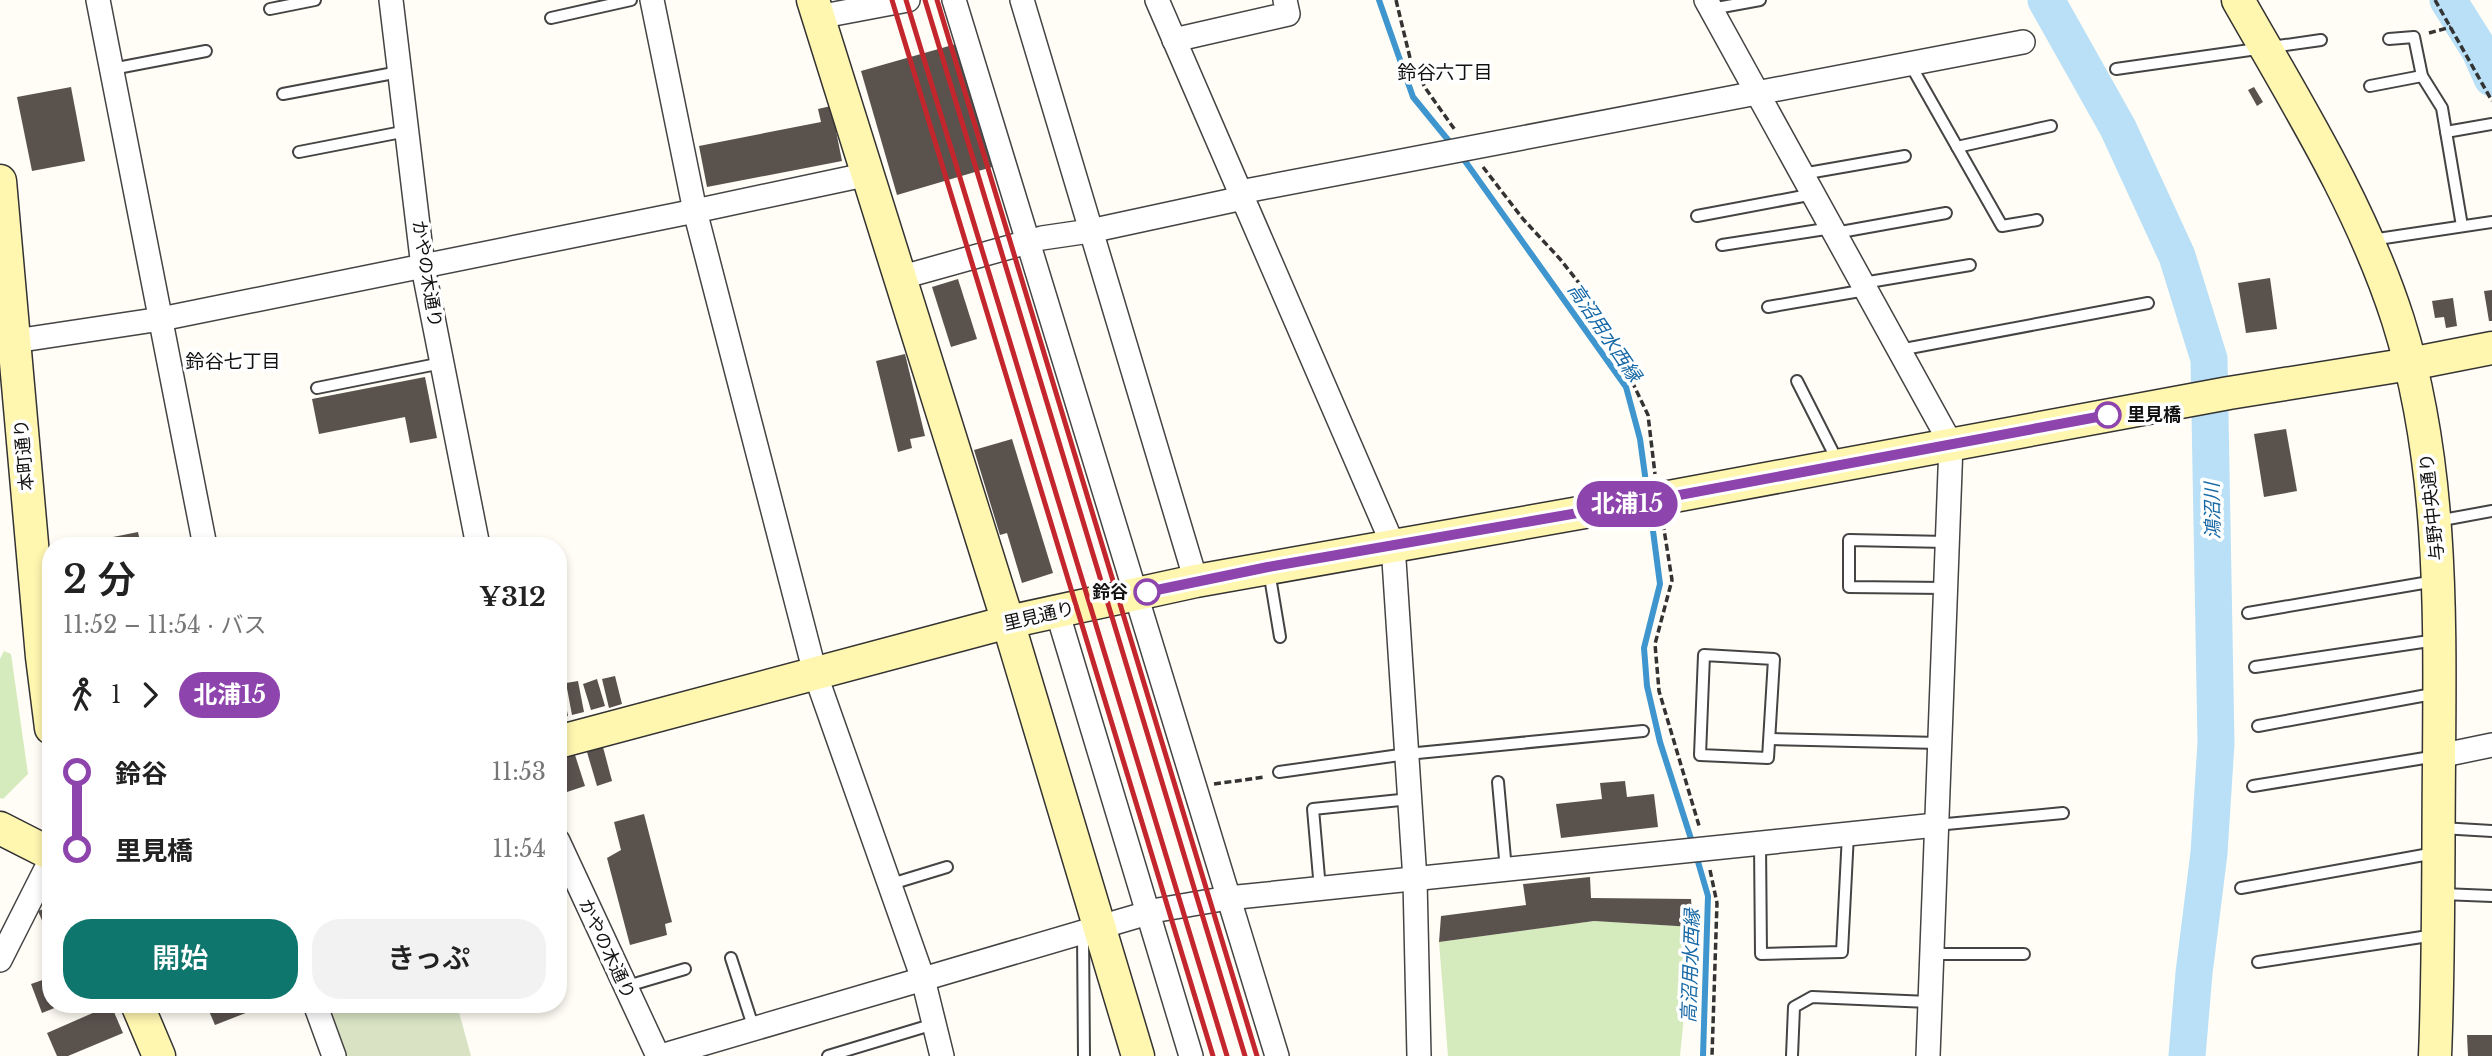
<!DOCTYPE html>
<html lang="ja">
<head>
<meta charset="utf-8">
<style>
  :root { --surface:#fff; --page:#f2f2f2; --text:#222; --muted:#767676; --accent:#0f766e }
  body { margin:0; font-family:"Libre Baskerville","Noto Sans JP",serif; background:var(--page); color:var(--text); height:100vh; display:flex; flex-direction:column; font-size:26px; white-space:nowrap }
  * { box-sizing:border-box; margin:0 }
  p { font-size:23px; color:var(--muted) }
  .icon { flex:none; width:38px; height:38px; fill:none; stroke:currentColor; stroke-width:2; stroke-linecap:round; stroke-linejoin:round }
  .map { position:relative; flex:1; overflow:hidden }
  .drawer { position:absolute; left:42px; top:537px; width:525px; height:476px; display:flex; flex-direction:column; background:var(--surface); border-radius:28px; box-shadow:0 4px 10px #0003 }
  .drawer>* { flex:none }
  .badge { padding:0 14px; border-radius:23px; font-size:24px; line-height:46px }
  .map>.badge { position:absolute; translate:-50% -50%; box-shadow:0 0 0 4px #fff }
  .legs { display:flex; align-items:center; gap:10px; height:77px; padding:0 21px; font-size:23px }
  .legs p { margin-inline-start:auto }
  .headline { display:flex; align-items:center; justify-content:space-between; height:119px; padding:0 21px }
  h1 { font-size:38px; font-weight:600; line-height:52px }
  .button { display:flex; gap:14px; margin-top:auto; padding:14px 21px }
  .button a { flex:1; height:80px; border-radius:28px; background:var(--accent); color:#fff; font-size:28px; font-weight:600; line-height:80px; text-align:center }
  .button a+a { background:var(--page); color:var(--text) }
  ul { padding:0 21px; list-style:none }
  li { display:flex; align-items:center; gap:24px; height:77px; font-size:26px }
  li i { display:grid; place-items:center; width:10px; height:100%; margin:0 9px; background:currentColor }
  li i::after { content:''; width:18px; height:18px; margin:-9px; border:5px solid; border-radius:50%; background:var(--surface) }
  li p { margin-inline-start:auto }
  li:first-child i { background:linear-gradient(#0000 50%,currentColor 0) }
  li:last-child i { background:linear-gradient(currentColor 50%,#0000 0) }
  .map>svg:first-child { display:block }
</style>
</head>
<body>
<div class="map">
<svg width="2492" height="1056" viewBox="0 0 2492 1056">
  <rect width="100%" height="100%" fill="#fffdf5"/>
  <g fill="#d5ebbd">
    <path d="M 4,651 L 11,654 L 28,774 L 3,799 L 0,798 L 0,659 Z"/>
    <path d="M 1594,921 L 1693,927 L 1680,1056 L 1448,1056 L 1439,942 Z"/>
  </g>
  <path fill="#d9e3c4" d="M 321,1005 L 457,1005 L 471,1056 L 340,1056 Z"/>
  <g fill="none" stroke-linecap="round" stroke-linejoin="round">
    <g stroke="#3f96cf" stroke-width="6">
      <path d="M 1379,0 L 1413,97 L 1453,146"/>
      <path d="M 1460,154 L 1626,387 L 1640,439 L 1647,490"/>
      <path d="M 1650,508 L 1660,584 L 1644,648 L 1647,686 L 1660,742 L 1693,845"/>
      <path d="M 1696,855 L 1708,896 L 1703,1056"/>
    </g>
    <g stroke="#b9e0f7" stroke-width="37">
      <path d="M 2046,0 L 2118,128 L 2177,256 L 2209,359 L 2216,743 L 2209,853 L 2194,973 L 2187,1056"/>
      <path d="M 2448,0 L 2480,51 L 2492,78"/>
    </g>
  </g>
  <g fill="#5a524d">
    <path d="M 956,44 L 992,167 L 897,195 L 861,71 Z"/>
    <path d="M 71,87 L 85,161 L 32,171 L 17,97 Z"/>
    <path d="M 2254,87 L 2263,102 L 2257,106 L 2248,90 Z"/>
    <path d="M 831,106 L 842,161 L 707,187 L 699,146 L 821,122 L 818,109 Z"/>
    <path d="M 2270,278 L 2277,329 L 2246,333 L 2238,283 Z"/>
    <path d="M 958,279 L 977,339 L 951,347 L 932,287 Z"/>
    <path d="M 2492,290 L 2492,321 L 2489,321 L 2484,291 Z"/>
    <path d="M 2453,298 L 2457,326 L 2446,328 L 2444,317 L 2435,318 L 2432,301 Z"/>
    <path d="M 905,354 L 925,436 L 910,439 L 912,448 L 898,452 L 876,361 Z"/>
    <path d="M 425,377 L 437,438 L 410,443 L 405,417 L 319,434 L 312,399 Z"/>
    <path d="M 2286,429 L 2297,491 L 2264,497 L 2254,434 Z"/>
    <path d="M 1012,439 L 1053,573 L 1022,583 L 1007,533 L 1000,535 L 974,450 Z"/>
    <path d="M 138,532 L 141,546 L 83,546 L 83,543 Z"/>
    <path d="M 615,676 L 622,704 L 609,708 L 602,679 Z"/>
    <path d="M 597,679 L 605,706 L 591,710 L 583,684 Z"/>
    <path d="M 578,681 L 584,712 L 572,715 L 566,683 Z"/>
    <path d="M 558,685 L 562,685 L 568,716 L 558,718 Z"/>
    <path d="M 603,747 L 612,781 L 597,786 L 587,752 Z"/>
    <path d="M 575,755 L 585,786 L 558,795 L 558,760 Z"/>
    <path d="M 1625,781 L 1627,797 L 1654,794 L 1658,827 L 1561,838 L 1556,804 L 1602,799 L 1600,783 Z"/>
    <path d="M 644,814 L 672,922 L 665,924 L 667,935 L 630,945 L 607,858 L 621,850 L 614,822 Z"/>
    <path d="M 1590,877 L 1591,898 L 1691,899 L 1693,927 L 1594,921 L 1439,942 L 1441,916 L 1526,905 L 1523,884 Z"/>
    <path d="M 51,906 L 51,942 L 38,911 Z"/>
    <path d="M 51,977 L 51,1004 L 62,1005 L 42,1013 L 31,984 Z"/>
    <path d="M 206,1004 L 266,1004 L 266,1005 L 215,1025 Z"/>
    <path d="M 111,1005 L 123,1033 L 68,1056 L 57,1056 L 47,1033 Z"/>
    <path d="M 2467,1035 L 2492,1035 L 2492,1056 L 2468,1056 Z"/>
  </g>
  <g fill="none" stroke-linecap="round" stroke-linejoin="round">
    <g stroke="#444" stroke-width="14">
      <g id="lane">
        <path d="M 270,9 L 315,0"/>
        <path d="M 1711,9 L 1760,0"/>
        <path d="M 551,18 L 631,0"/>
        <path d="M 2389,39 L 2414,37 L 2422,76 L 2442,108 L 2462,226"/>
        <path d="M 1910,64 L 2002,226 L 2037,220"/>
        <path d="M 112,69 L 206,51"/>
        <path d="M 2116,69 L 2321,40"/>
        <path d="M 2370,86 L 2422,76"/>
        <path d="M 283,94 L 399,72"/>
        <path d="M 2446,132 L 2492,124"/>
        <path d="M 1957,147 L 2051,126"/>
        <path d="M 299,152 L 407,131"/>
        <path d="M 1802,174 L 1905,156"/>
        <path d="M 1697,216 L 1814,194"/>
        <path d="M 1835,233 L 1946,213"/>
        <path d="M 2371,240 L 2492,222"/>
        <path d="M 1722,245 L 1832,228"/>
        <path d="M 1863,283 L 1970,265"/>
        <path d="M 1768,307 L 1866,290"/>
        <path d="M 1899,350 L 2148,303"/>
        <path d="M 1797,381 L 1838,462"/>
        <path d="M 317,388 L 442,363"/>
        <path d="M 2437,521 L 2492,511"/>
        <path d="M 1269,571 L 1280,637"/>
        <path d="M 1945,588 L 1849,587 L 1849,540 L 1947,542"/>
        <path d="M 2248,613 L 2435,581"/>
        <path d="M 1704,655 L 1774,659 L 1768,758 L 1700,755 Z"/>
        <path d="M 2255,667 L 2436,640"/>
        <path d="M 2258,726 L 2438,693"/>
        <path d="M 1770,739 L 1939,743"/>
        <path d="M 1279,772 L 1407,754 L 1643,731"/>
        <path d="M 1498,782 L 1506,870"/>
        <path d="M 2253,786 L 2437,756"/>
        <path d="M 1936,825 L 2063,813"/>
        <path d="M 2441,828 L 2492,831"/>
        <path d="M 1760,843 L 1761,954 L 1842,952 L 1848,834"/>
        <path d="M 888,885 L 947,867"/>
        <path d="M 2241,888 L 2435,853"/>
        <path d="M 1320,889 L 1313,809 L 1410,799"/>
        <path d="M 2442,894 L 2492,896"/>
        <path d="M 1083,932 L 1084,1056"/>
        <path d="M 1931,954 L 2024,954"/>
        <path d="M 731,958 L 754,1029"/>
        <path d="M 2258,962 L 2435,935"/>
        <path d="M 624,987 L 685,969"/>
        <path d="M 828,1056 L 934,1024"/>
        <path d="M 1792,1056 L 1794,1007 L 1812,997 L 1929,1002"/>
      </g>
    </g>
    <g stroke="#444" stroke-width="26">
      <g id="street">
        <path d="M 98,0 L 205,546"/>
        <path d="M 391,0 L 423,267 L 478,546"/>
        <path d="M 652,0 L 695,211 L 815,673 L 923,979 L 942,1056"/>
        <path d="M 954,0 L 1277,1056"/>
        <path d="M 1022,0 L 1196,581"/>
        <path d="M 1157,0 L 1393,545 L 1415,880 L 1419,1056"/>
        <path d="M 1706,0 L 1951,444 L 1928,1056"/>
        <path d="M 818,17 L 908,0"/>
        <path d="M 1174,40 L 1288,14 L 1285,0"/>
        <path d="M 1240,192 L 2023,42"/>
        <path d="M 899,278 L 1042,238 L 1090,231 L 1243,198"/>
        <path d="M 15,341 L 161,319 L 695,211 L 869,174"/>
        <path d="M 1057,611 L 1191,1056"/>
        <path d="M 2439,756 L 2492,745"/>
        <path d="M 558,841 L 658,1056"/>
        <path d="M 0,960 L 51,859"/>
        <path d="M 315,1004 L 334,1056"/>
        <path d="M 661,1056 L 1158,910 L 1228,898 L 1936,825"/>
      </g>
    </g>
    <g stroke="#333" stroke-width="35">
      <g id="secondary">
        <path d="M 813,0 L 1008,622 L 1138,1056"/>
        <path d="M 2238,0 C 2297,104 2361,205 2398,320 C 2443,463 2440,615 2439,763 C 2438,861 2439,959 2435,1056"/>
        <path d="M 0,181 L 42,657 L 51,728"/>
        <path d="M 558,742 L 1008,622 L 1196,581 L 1658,499 L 2229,393 L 2410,364 L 2492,348"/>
        <path d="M 0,828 L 51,854"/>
        <path d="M 137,1004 L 159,1056"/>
      </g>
    </g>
    <g stroke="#333" stroke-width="3.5" stroke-dasharray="7 3.5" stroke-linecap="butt">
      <path d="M 1396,0 L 1411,62 L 1426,89 L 1455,130"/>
      <path d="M 2435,0 L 2492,101"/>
      <path d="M 2429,33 L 2451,27"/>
      <path d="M 1483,167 L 1523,219 L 1560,259 L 1579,283 L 1605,325 L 1648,415 L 1655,474"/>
      <path d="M 1663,523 L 1672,580 L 1655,644 L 1659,691 L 1700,829"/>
      <path d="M 1214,784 L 1265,777"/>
      <path d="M 1710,870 L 1717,903 L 1712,1056"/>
    </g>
    <use href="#lane" stroke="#fff" stroke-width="10"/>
    <use href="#street" stroke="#fff" stroke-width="23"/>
    <use href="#secondary" stroke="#fff6b0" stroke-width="32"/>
    <g stroke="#c4262e" stroke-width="5">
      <path d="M 892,0 L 1213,1056"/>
      <path d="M 906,0 L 1227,1056"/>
      <path d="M 925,0 L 1245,1056"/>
      <path d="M 937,0 L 1257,1056"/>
    </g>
  </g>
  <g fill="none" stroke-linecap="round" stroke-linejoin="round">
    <g stroke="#fff" stroke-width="16">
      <path id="line-1" d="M 1147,592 L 1268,567 L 1658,499 L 2108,415"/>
    </g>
    <use href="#line-1" stroke="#8e44ad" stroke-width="10"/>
  </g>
  <g fill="#fff" stroke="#8e44ad" stroke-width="3.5">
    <circle cx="2108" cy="415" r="12"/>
    <circle cx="1147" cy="592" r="12"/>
  </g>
  <g text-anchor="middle" stroke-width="7" stroke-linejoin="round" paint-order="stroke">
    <g font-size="18" fill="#111" stroke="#fff">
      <text transform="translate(427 274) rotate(81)" y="6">かやの木通り</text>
      <text transform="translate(24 455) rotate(-95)" y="6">本町通り</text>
      <text transform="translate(2432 507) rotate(-96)" y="6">与野中央通り</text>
      <text transform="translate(1039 616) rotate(-13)" y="6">里見通り</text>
      <text transform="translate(607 949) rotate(65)" y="6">かやの木通り</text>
    </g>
    <g font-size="18" font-weight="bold" fill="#111" stroke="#fff" text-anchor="start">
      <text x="2127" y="421">里見橋</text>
      <text x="1128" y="598" text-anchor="end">鈴谷</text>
    </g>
    <g font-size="19" fill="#111" stroke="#fff">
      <text x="1445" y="79">鈴谷六丁目</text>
      <text x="233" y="368">鈴谷七丁目</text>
    </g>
    <g font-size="19" font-style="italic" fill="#1768a6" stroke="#fff">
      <text transform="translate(1605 332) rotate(56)" y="7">高沼用水西縁</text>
      <text transform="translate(2212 511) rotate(-91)" y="7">鴻沼川</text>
      <text transform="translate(1690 966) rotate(-88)" y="7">高沼用水西縁</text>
    </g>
  </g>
</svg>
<b class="badge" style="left:1627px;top:504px;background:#8e44ad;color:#fff">北浦15</b>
<section class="drawer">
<div class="headline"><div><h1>2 分</h1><p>11:52 – 11:54 · バス</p></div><b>¥312</b></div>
<div class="legs"><svg class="icon" aria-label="walk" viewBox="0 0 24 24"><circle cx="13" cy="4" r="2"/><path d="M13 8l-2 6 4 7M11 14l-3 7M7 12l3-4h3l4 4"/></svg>1<svg class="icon" aria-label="forward" viewBox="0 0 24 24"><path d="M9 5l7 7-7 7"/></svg><b class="badge" style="background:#8e44ad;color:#fff">北浦15</b></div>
<ul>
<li><i style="color:#8e44ad"></i><b>鈴谷</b><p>11:53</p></li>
<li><i style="color:#8e44ad"></i><b>里見橋</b><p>11:54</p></li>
</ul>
<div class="button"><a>開始</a><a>きっぷ</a></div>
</section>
</div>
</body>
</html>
